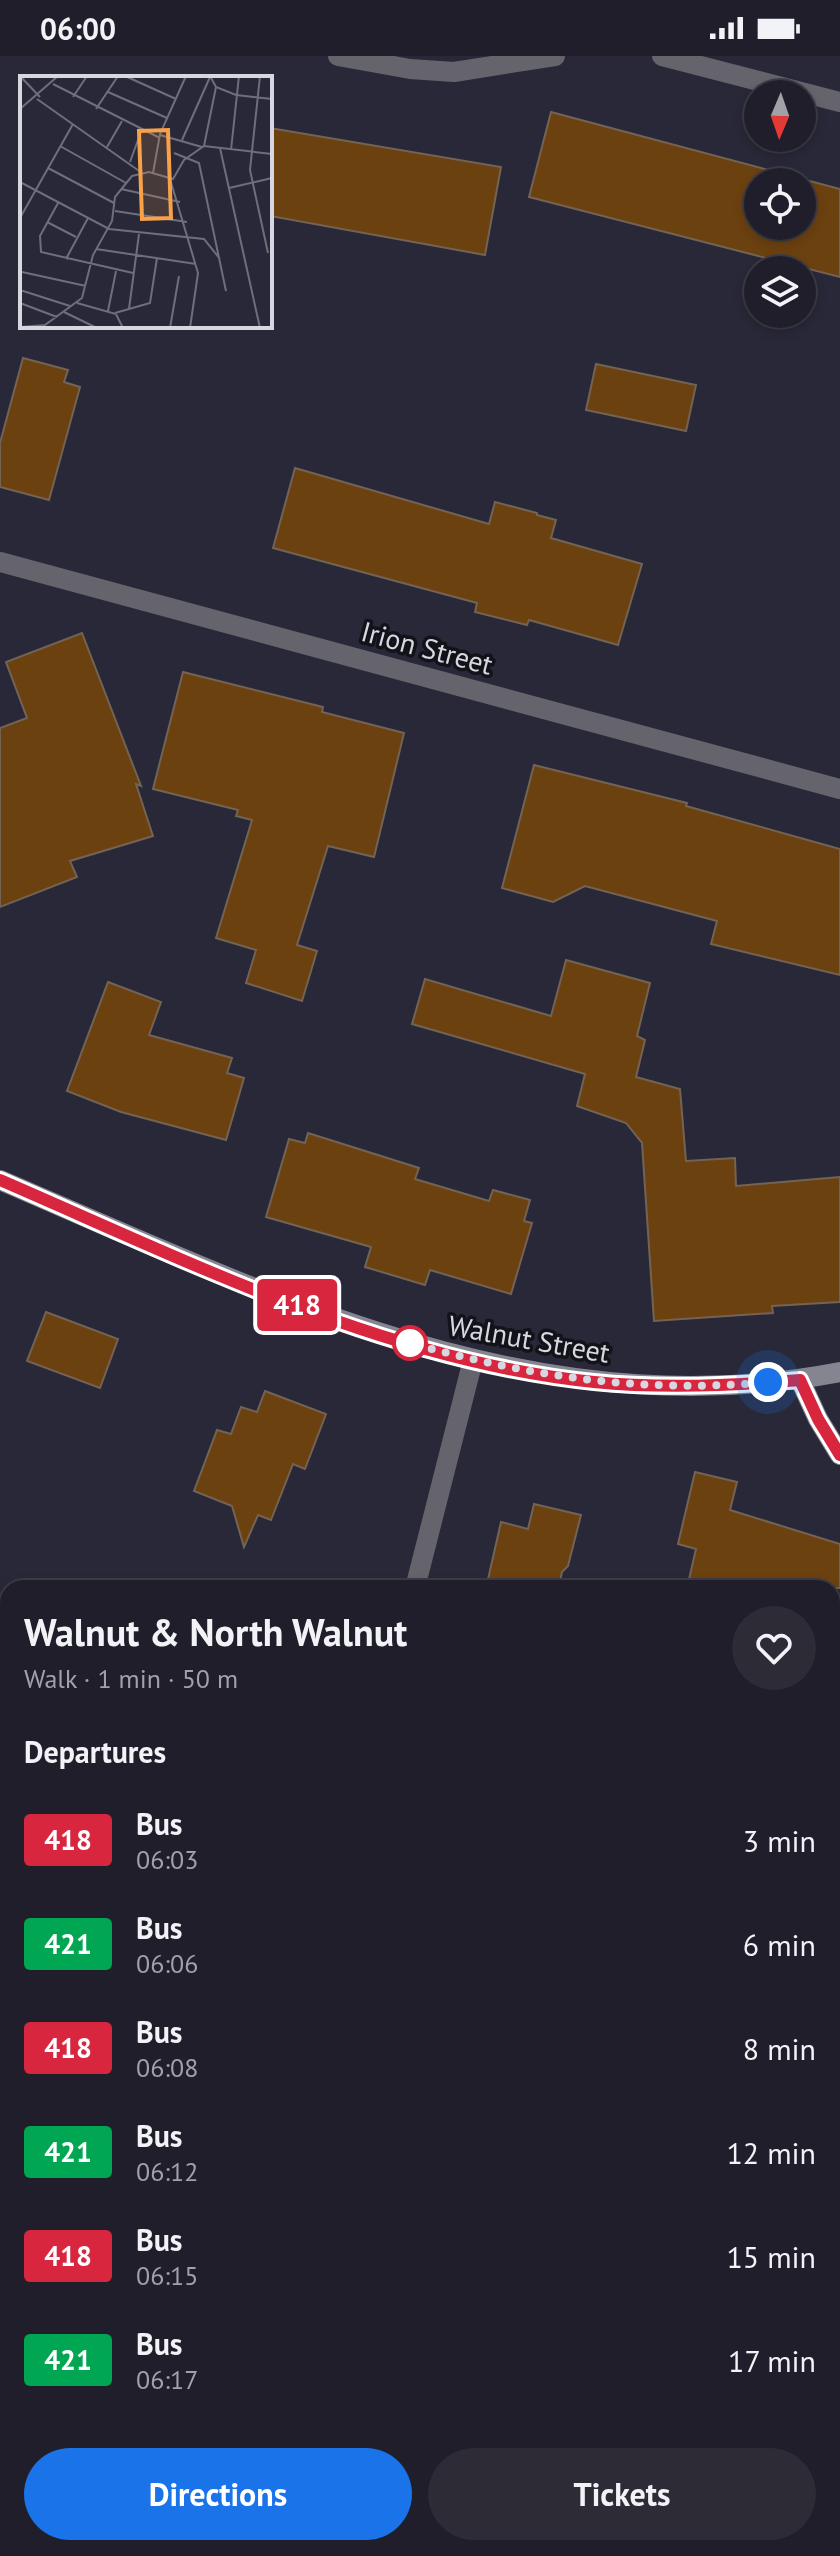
<!DOCTYPE html>
<html lang="en">
<head>
<meta charset="utf-8">
<style>
  :root { --surface:#1f1e2a; --page:#2c2b36; --text:#f1f3f6; --muted:#a1a2a8; --line:#3c3c47; --accent:#1a73e8 }
  body { margin:0; font-family:"PT Sans",sans-serif; background:var(--page); color:var(--text); height:100vh; display:flex; flex-direction:column; font-size:30px; white-space:nowrap }
  * { box-sizing:border-box; margin:0 }
  p { font-size:26px; color:var(--muted) }
  .icon { flex:none; width:44px; height:44px; fill:none; stroke:currentColor; stroke-width:2; stroke-linecap:round; stroke-linejoin:round }
  .map { position:relative; flex:1; overflow:hidden }
  .drawer { position:absolute; left:0px; top:1524px; width:840px; height:976px; display:flex; flex-direction:column; background:var(--surface); border-radius:24px 24px 0 0; box-shadow:0 4px 12px #0003,0 0 0 2px var(--line) }
  .drawer>* { flex:none }
  .badge { padding:0 16px; border-radius:6px; font-size:28px; line-height:52px }
  .needle { width:52px; rotate:182deg }
  .controls { position:absolute; left:744px; top:24px; display:grid; gap:16px }
  .controls a { display:grid; place-items:center; width:72px; height:72px; border-radius:50%; background:var(--surface); box-shadow:0 4px 12px #0003,0 0 0 2px var(--line); font-size:40px }
  .you { position:absolute; width:40px; height:40px; margin:-20px; border:6px solid #fff; border-radius:50%; background:#1a73e8; box-shadow:0 0 0 12px #1a73e833 }
  .map>.badge { position:absolute; translate:-50% -50%; box-shadow:0 0 0 4px #fff }
  h2 { padding:0 24px; font-size:30px; line-height:72px }
  .round { display:grid; place-items:center; flex:none; width:84px; height:84px; border-radius:42px; background:var(--page) }
  .overview { display:flex; align-items:center; justify-content:space-between; height:136px; padding:0 24px }
  h1 { font-size:38px; font-weight:700; line-height:60px }
  .cta { display:flex; gap:16px; margin-top:auto; padding:16px 24px }
  .cta a { flex:1; height:92px; border-radius:48px; background:var(--accent); color:#fff; font-size:32px; font-weight:700; line-height:92px; text-align:center }
  .cta a+a { background:var(--page); color:var(--text) }
  ul { padding:0; list-style:none }
  li { display:flex; align-items:center; gap:24px; height:104px; padding:0 24px }
  li div { flex:1 }
  li b { display:block; font-size:30px }
  li em { font-style:normal }
  li .badge { min-width:88px; font-weight:700; text-align:center }
  .status { display:flex; justify-content:space-between; align-items:center; height:56px; padding:0 40px; background:var(--surface); direction:ltr }
  .status svg { height:22px; fill:currentColor }
  .map>svg:first-child { display:block }
</style>
</head>
<body>
<div class="status"><b>06:00</b><svg viewBox="0 0 49 12"><path d="M0 12V9h3v3zM5 12V6h3v6zM10 12V3h3v9zM15 12V0h3v12zM26 1h20v11H26zM47 4h2v5h-2z"/></svg></div>
<div class="map">
<svg width="840" height="2500" viewBox="0 0 840 2500">
  <rect width="100%" height="100%" fill="#292838"/>
  <g fill="#6c4110" stroke="#736355" stroke-width="2" fill-rule="evenodd">
    <path d="M 551,56 L 840,133 L 840,221 L 529,141 ZM 758,126 L 802,126 L 802,170 L 758,170 Z"/>
    <path d="M 270,72 L 501,111 L 485,199 L 270,160 Z"/>
    <path d="M 23,302 L 68,314 L 64,326 L 80,331 L 49,444 L 0,431 L 0,387 Z"/>
    <path d="M 596,308 L 696,329 L 686,375 L 586,354 Z"/>
    <path d="M 295,412 L 489,468 L 495,446 L 537,457 L 537,459 L 556,464 L 551,482 L 642,508 L 618,589 L 529,564 L 527,569 L 475,556 L 477,547 L 273,492 Z"/>
    <path d="M 82,577 L 141,730 L 136,728 L 153,780 L 70,805 L 77,821 L 0,851 L 0,672 L 27,662 L 6,606 Z"/>
    <path d="M 183,616 L 323,651 L 322,656 L 404,677 L 374,801 L 328,790 L 297,889 L 317,895 L 302,945 L 246,927 L 256,894 L 216,882 L 252,764 L 236,760 L 238,754 L 153,733 Z"/>
    <path d="M 534,709 L 687,747 L 686,750 L 840,793 L 840,919 L 711,888 L 717,865 L 585,830 L 553,846 L 502,832 Z"/>
    <path d="M 566,904 L 650,927 L 637,980 L 645,984 L 636,1021 L 680,1033 L 686,1105 L 735,1102 L 736,1130 L 840,1121 L 840,1246 L 772,1250 L 773,1257 L 654,1265 L 642,1087 L 626,1067 L 577,1050 L 585,1018 L 412,968 L 425,923 L 551,960 Z"/>
    <path d="M 108,926 L 161,946 L 149,979 L 232,1002 L 227,1017 L 244,1022 L 226,1084 L 121,1056 L 67,1035 Z"/>
    <path d="M 308,1077 L 419,1112 L 415,1123 L 489,1145 L 493,1134 L 530,1144 L 524,1165 L 532,1167 L 511,1238 L 430,1214 L 425,1229 L 365,1211 L 371,1191 L 266,1161 L 289,1083 L 305,1087 Z"/>
    <path d="M 46,1256 L 118,1283 L 100,1332 L 27,1305 Z"/>
    <path d="M 265,1335 L 326,1358 L 305,1413 L 293,1408 L 271,1464 L 258,1459 L 244,1491 L 232,1450 L 194,1435 L 217,1374 L 231,1378 L 241,1351 L 257,1356 Z"/>
    <path d="M 695,1416 L 737,1426 L 730,1454 L 840,1488 L 840,1532 L 687,1532 L 696,1493 L 678,1488 Z"/>
    <path d="M 534,1448 L 581,1459 L 568,1510 L 562,1516 L 559,1530 L 532,1524 L 531,1532 L 486,1532 L 501,1466 L 528,1473 Z"/>
  </g>
  <g fill="none" stroke-linecap="round" stroke-linejoin="round">
    <path stroke="#848391" stroke-width="5" stroke-dasharray="6 6" stroke-linecap="butt" d="M 60,2500 L 64,2492"/>
    <g stroke="#65646d" stroke-width="20">
      <path d="M 338,0 L 410,13 L 454,16 L 555,0"/>
      <path d="M 662,0 L 840,46"/>
      <path d="M 0,506 L 840,733"/>
      <path d="M 832,2291 L 840,2262"/>
      <path d="M 0,2315 L 8,2317"/>
      <path d="M 628,2492 L 644,2500"/>
      <path d="M 774,2500 L 777,2492"/>
    </g>
    <g stroke="#65646d" stroke-width="20">
      <path d="M 415,1532 L 473,1304"/>
      <path d="M 180,2500 L 184,2492"/>
    </g>
    <g stroke="#858592" stroke-width="20">
      <path d="M 0,1124 C 271,1240 536,1374 840,1316"/>
      <path d="M 800,1324 L 818,1363 L 840,1399"/>
    </g>
  </g>
  <g fill="none" stroke-linecap="round" stroke-linejoin="round">
    <g stroke="#fff" stroke-width="18">
      <path id="line" d="M 0,1124 C 190,1206 386,1305 594,1326 C 663,1333 731,1330 800,1324 L 818,1363 L 840,1399"/>
    </g>
    <use href="#line" stroke="#d7263d" stroke-width="12"/>
    <path stroke="#d7d7e2" stroke-width="8" stroke-dasharray="0 14.4" d="M 410,1287 L 407,1286 C 525,1320 645,1338 768,1326"/>
  </g>
  <circle fill="#fff" stroke="#d7263d" stroke-width="4" cx="410" cy="1287" r="16"/>
  <g text-anchor="middle" stroke-width="7" stroke-linejoin="round" paint-order="stroke">
    <g font-size="28" fill="#d7d7e2" stroke="#121219">
      <text transform="translate(427 592) rotate(15)" y="10">Irion Street</text>
      <text transform="translate(529 1283) rotate(10)" y="10">Walnut Street</text>
    </g>
  </g>
  <g transform="translate(20 20)">
    <rect width="252" height="252" fill="#292838"/>
    <path fill="none" stroke="#6f6e7c" stroke-width="2" d="M 0,0 L 20,21M 105,0 L 156,23M 190,0 L 196,11 L 216,19 L 252,23M 240,0 L 230,94 L 248,177M 33,8 L 140,62M 88,16 L 147,42M 53,21 L 67,0M 17,23 L 122,97M 0,33 L 38,0M 76,33 L 98,0M 140,59 L 182,71M 162,64 L 190,1M 40,70 L 106,107M 184,70 L 196,11M 87,71 L 102,45M 200,72 L 240,252M 211,74 L 219,0M 154,77 L 179,87 L 206,215M 110,86 L 122,53M 28,92 L 94,127M 133,97 L 140,58 L 166,0M 150,103 L 178,197 L 170,252M 0,106 L 89,153 L 184,163 L 200,183M 209,112 L 252,102M 101,113 L 160,126M 38,127 L 20,160 L 21,176 L 113,197M 95,135 L 167,146M 0,142 L 53,48M 27,146 L 56,161M 76,173 L 176,188M 46,183 L 68,142M 0,184 L 1,215M 2,196 L 66,210M 0,214 L 50,230M 0,227 L 37,241M 57,227 L 96,238 L 103,252M 109,233 L 119,158M 88,235 L 96,195M 44,236 L 77,252M 95,237 L 130,227 L 137,182M 0,251 L 25,249 L 62,222 L 73,179 L 92,145 L 95,121 L 112,100 L 129,96 L 153,103 L 164,84 L 184,70 L 252,78M 150,252 L 159,200"/>
    <path fill="#f7a248" fill-opacity="0.15" stroke="#f7a248" stroke-width="4" d="M 148,54 L 151,142 L 122,143 L 119,55 Z"/>
    <rect width="252" height="252" fill="none" stroke="#d7d7e2" stroke-width="4"/>
  </g>
</svg>
<div class="controls">
<a><svg class="needle" viewBox="-14 -14 28 28"><path d="M0-13l5 13h-10z" fill="#e53935"/><path d="M0 13l5-13h-10z" fill="#a1a2a8"/></svg></a>
<a><svg class="icon" aria-label="locate" viewBox="0 0 24 24"><circle cx="12" cy="12" r="6"/><path d="M12 2v4M12 18v4M2 12h4M18 12h4"/></svg></a>
<a><svg class="icon" aria-label="layers" viewBox="0 0 24 24"><path d="M12 4l9 5-9 5-9-5zM3 14l9 5 9-5"/></svg></a>
</div>
<div class="you" style="left:768px;top:1326px"></div>
<b class="badge" style="left:297px;top:1249px;background:#d7263d;color:#fff">418</b>
<section class="drawer">
<div class="overview"><div><h1>Walnut &amp; North Walnut</h1><p>Walk · 1 min · 50 m</p></div><a class="round"><svg class="icon" aria-label="heart" viewBox="0 0 24 24"><path d="M12 20l-8-8c-3-5 5-10 8-4 3-6 11-1 8 4z"/></svg></a></div>
<h2>Departures</h2>
<ul>
<li><span class="badge" style="background:#d7263d;color:#fff">418</span><div><b>Bus</b><p>06:03</p></div><em>3 min</em></li>
<li><span class="badge" style="background:#00a651;color:#fff">421</span><div><b>Bus</b><p>06:06</p></div><em>6 min</em></li>
<li><span class="badge" style="background:#d7263d;color:#fff">418</span><div><b>Bus</b><p>06:08</p></div><em>8 min</em></li>
<li><span class="badge" style="background:#00a651;color:#fff">421</span><div><b>Bus</b><p>06:12</p></div><em>12 min</em></li>
<li><span class="badge" style="background:#d7263d;color:#fff">418</span><div><b>Bus</b><p>06:15</p></div><em>15 min</em></li>
<li><span class="badge" style="background:#00a651;color:#fff">421</span><div><b>Bus</b><p>06:17</p></div><em>17 min</em></li>
</ul>
<div class="cta"><a>Directions</a><a>Tickets</a></div>
</section>
</div>
</body>
</html>
